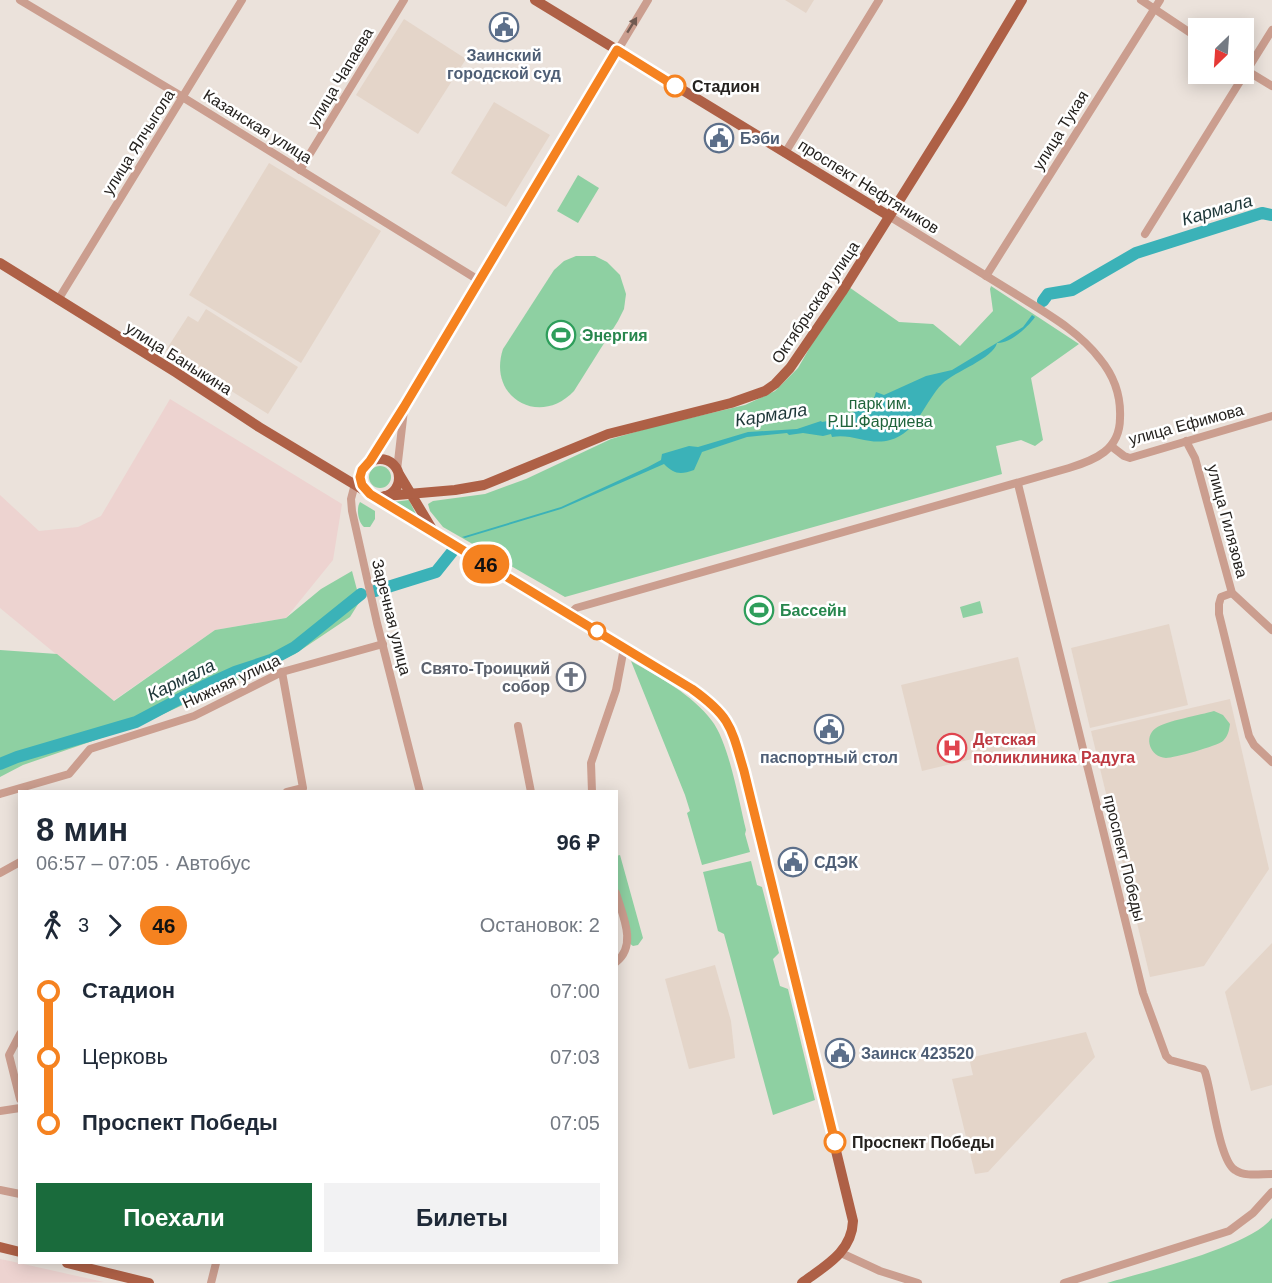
<!DOCTYPE html>
<html lang="ru">
<head>
<meta charset="utf-8">
<style>
  :root { --surface:#fff; --page:#f2f2f3; --text:#1f2937; --muted:#747a83; --accent:#1a6b3c }
  body { margin:0; font-family:Helvetica,sans-serif; background:var(--page); color:var(--text); height:100vh; display:flex; flex-direction:column; font-size:22px; white-space:nowrap }
  * { box-sizing:border-box; margin:0 }
  p { font-size:20px; color:var(--muted) }
  .icon { flex:none; width:33px; height:33px; fill:none; stroke:currentColor; stroke-width:2; stroke-linecap:round; stroke-linejoin:round }
  .map { position:relative; flex:1; overflow:hidden }
  .details { position:absolute; left:18px; top:790px; width:600px; height:474px; display:flex; flex-direction:column; background:var(--surface); border-radius:0px; box-shadow:0 3px 15px #0003 }
  .details>* { flex:none }
  .badge { padding:0 12px; border-radius:20px; font-size:21px; line-height:39px }
  .needle { width:39px; rotate:205deg }
  .tools { position:absolute; left:1188px; top:18px; display:grid; gap:12px }
  .tools a { display:grid; place-items:center; width:66px; height:66px; border-radius:0px; background:var(--surface); box-shadow:0 3px 15px #0003; font-size:30px }
  .map>.badge { position:absolute; translate:-50% -50%; box-shadow:0 0 0 3px #fff }
  .legs { display:flex; align-items:center; gap:9px; height:66px; padding:0 18px; font-size:20px }
  .legs p { margin-inline-start:auto }
  .headline { display:flex; align-items:center; justify-content:space-between; height:102px; padding:0 18px }
  h1 { font-size:33px; font-weight:700; line-height:45px }
  .cta { display:flex; gap:12px; margin-top:auto; padding:12px 18px }
  .cta a { flex:1; height:69px; border-radius:0px; background:var(--accent); color:#fff; font-size:24px; font-weight:700; line-height:69px; text-align:center }
  .cta a+a { background:var(--page); color:var(--text) }
  ul { padding:0 18px; list-style:none }
  li { display:flex; align-items:center; gap:21px; height:66px; font-size:22px }
  li i { display:grid; place-items:center; width:9px; height:100%; margin:0 8px; background:currentColor }
  li i::after { content:''; width:15px; height:15px; margin:-8px; border:4px solid; border-radius:50%; background:var(--surface) }
  li p { margin-inline-start:auto }
  li:first-child i { background:linear-gradient(#0000 50%,currentColor 0) }
  li:last-child i { background:linear-gradient(currentColor 50%,#0000 0) }
  .map>svg:first-child { display:block }
</style>
</head>
<body>
<div class="map">
<svg width="1272" height="1283" viewBox="0 0 1272 1283">
  <rect width="100%" height="100%" fill="#ebe2db"/>
  <g fill="#e4d5c9">
    <path d="M 785,0 L 814,0 L 806,13 Z"/>
    <path d="M 404,19 L 466,59 L 418,134 L 356,95 Z"/>
    <path d="M 494,102 L 550,135 L 506,207 L 451,173 Z"/>
    <path d="M 269,163 L 381,231 L 301,363 L 189,295 Z"/>
    <path d="M 206,309 L 298,367 L 268,414 L 166,350 L 188,316 L 198,322 Z"/>
    <path d="M 1169,624 L 1188,705 L 1090,728 L 1071,648 Z"/>
    <path d="M 1018,657 L 1039,743 L 922,771 L 901,685 Z"/>
    <path d="M 1230,699 L 1269,869 L 1204,966 L 1150,977 L 1091,731 Z"/>
    <path d="M 1272,943 L 1272,1085 L 1251,1091 L 1225,992 Z"/>
    <path d="M 715,965 L 731,1021 L 735,1058 L 689,1069 L 665,979 Z"/>
    <path d="M 1086,1032 L 1095,1057 L 988,1172 L 975,1174 L 952,1079 L 973,1075 L 969,1058 Z"/>
  </g>
  <g fill="#edd3d0">
    <path d="M 170,399 L 342,504 L 333,560 L 286,618 L 215,630 L 113,701 L 0,608 L 0,495 L 39,531 L 78,527 L 101,516 Z"/>
    <path d="M 0,1259 L 10,1261 L 104,1282 L 0,1283 Z"/>
  </g>
  <g fill="#8ed0a2">
    <path d="M 578,175 L 599,188 L 578,223 L 557,211 Z"/>
    <path d="M 576,256 L 595,256 L 607,262 L 620,275 L 626,294 L 624,309 L 618,321 L 574,391 C 539,428 487,397 503,349 L 554,270 L 564,261 Z"/>
    <path d="M 846,285 L 899,322 L 933,324 L 960,346 L 993,311 L 990,289 L 991,286 L 1079,344 L 1031,378 L 1043,440 L 1035,446 L 1021,440 L 996,446 L 1002,474 L 565,597 L 443,527 L 430,511 L 428,504 L 433,501 L 485,494 L 526,479 L 611,439 L 656,426 L 745,405 L 775,391 L 798,368 Z"/>
    <circle cx="380" cy="477" r="11"/>
    <path d="M 409,500 L 418,518 L 393,502 Z"/>
    <path d="M 360,502 L 375,511 L 375,519 L 370,527 L 364,527 C 358,522 356,508 360,502 Z"/>
    <path d="M 352,571 L 360,601 L 350,617 L 295,654 L 139,725 L 23,765 L 0,777 L 0,650 L 57,654 L 114,701 L 215,630 L 286,618 L 321,589 Z"/>
    <path d="M 980,601 L 983,613 L 963,618 L 960,607 Z"/>
    <path d="M 631,661 C 660,678 692,694 712,721 C 729,743 739,802 746,830 L 745,834 L 750,852 L 702,865 L 687,813 L 690,811 L 685,795 Z"/>
    <path d="M 1214,711 L 1223,715 L 1230,724 C 1229,731 1228,736 1223,741 C 1217,746 1174,758 1166,758 C 1150,757 1143,737 1156,728 C 1165,721 1201,715 1214,711 Z"/>
    <path d="M 620,855 L 643,938 L 638,945 L 633,946 L 629,943 L 627,925 L 617,887 L 616,856 Z"/>
    <path d="M 751,861 L 757,885 L 762,887 L 779,953 L 773,959 L 780,986 L 788,989 L 815,1100 L 773,1115 L 724,934 L 718,931 L 703,872 Z"/>
    <path d="M 1272,1218 L 1272,1283 L 1107,1283 C 1144,1272 1250,1247 1272,1218 Z"/>
  </g>
  <path fill="#3bb2b8" d="M 1032,315 L 1035,317 C 1028,327 1010,344 997,343 C 993,359 955,371 942,384 C 925,401 917,433 890,440 C 870,446 852,433 832,437 L 831,434 L 823,436 L 803,433 L 789,435 L 787,433 L 747,437 L 702,452 L 694,470 C 680,475 674,474 664,464 L 561,509 L 465,538 L 462,537 L 561,507 L 648,467 L 661,460 L 662,454 L 689,446 L 698,447 L 748,432 L 797,429 L 821,421 L 822,422 L 838,419 L 872,404 L 876,392 L 884,395 L 926,376 L 952,370 L 1023,327 Z"/>
  <g fill="none" stroke-linecap="round" stroke-linejoin="round">
    <g stroke="#3bb2b8" stroke-width="12">
      <path d="M 1043,301 L 1048,294 L 1072,290 L 1136,253 L 1262,213 L 1272,215"/>
      <path d="M 375,591 L 436,572 L 452,552"/>
      <path d="M 0,764 L 17,757 L 136,722 L 204,686 L 235,672 L 271,660 L 295,647 L 361,594"/>
    </g>
    <g stroke="#cb9e8f" stroke-width="8">
      <path d="M 20,0 L 176,93 L 480,281"/>
      <path d="M 1141,0 L 1198,38"/>
      <path d="M 1244,69 L 1272,86"/>
      <path d="M 785,153 L 879,0"/>
      <path d="M 300,170 L 404,0"/>
      <path d="M 1145,234 L 1272,30"/>
      <path d="M 986,276 L 1160,0"/>
      <path d="M 58,300 L 242,0"/>
      <path d="M 1186,441 L 1195,458 L 1232,593 L 1272,630"/>
      <path d="M 1111,446 L 1124,456 L 1130,458 L 1272,416"/>
      <path d="M 370,461 L 648,0"/>
      <path d="M 397,470 L 404,410"/>
      <path d="M 355,484 L 351,499 L 352,511 L 377,623 L 420,792"/>
      <path d="M 1018,484 L 1143,993 L 1166,1056 L 1170,1060 L 1203,1069 L 1205,1072 C 1212,1093 1219,1160 1235,1170 C 1245,1177 1260,1174 1272,1174"/>
      <path d="M 1232,593 L 1221,597 L 1219,604 L 1219,614 L 1249,736 L 1254,745 L 1272,762"/>
      <path d="M 570,614 L 576,608 L 1069,468 C 1095,460 1120,450 1120,418 C 1121,397 1114,376 1100,359 C 1078,330 1044,312 1014,293 C 972,267 931,242 889,216"/>
      <path d="M 282,672 L 303,788 L 287,792"/>
      <path d="M 518,726 L 531,792"/>
      <path d="M 592,792 L 591,763 L 616,690 L 624,648"/>
      <path d="M 0,794 L 69,774 L 90,749 L 194,716 L 282,672 L 383,644"/>
      <path d="M 0,873 L 20,862"/>
      <path d="M 616,893 C 622,914 638,945 616,962"/>
      <path d="M 20,1034 L 9,1055 L 20,1099"/>
      <path d="M 0,1111 L 20,1108"/>
      <path d="M 0,1190 L 20,1194"/>
      <path d="M 841,1253 L 880,1271 L 918,1283"/>
      <path d="M 211,1283 L 216,1263"/>
      <path d="M 1064,1283 L 1229,1231 L 1253,1213 L 1272,1192"/>
    </g>
    <g stroke="#ae6046" stroke-width="10">
      <path d="M 535,0 L 889,216"/>
      <path d="M 0,263 L 177,373 L 259,427 L 367,492"/>
      <circle cx="380" cy="478" r="19"/>
      <path d="M 399,474 L 432,529"/>
      <path d="M 373,496 L 692,689 C 729,715 732,729 744,771 L 853,1221 C 852,1252 825,1266 802,1283"/>
      <path d="M 385,496 L 455,490 L 484,485 L 608,434 L 731,403 L 765,391 L 775,384 L 790,368 L 842,292 L 961,102 L 1022,0"/>
      <path d="M 0,1247 L 20,1252"/>
      <path d="M 67,1263 L 149,1283"/>
    </g>
  </g>
  <defs><path id="oneway-solid" d="M-6-.8H1V-3.2L6.5 0L1 3.2V.8H-6Z" transform="scale(1.5)"/></defs>
  <use fill="#705a51" href="#oneway-solid" transform="translate(632 25) rotate(-58)"/>
  <g fill="none" stroke-linecap="round" stroke-linejoin="round">
    <g stroke="#fff" stroke-width="14">
      <path id="line-1" d="M 675,86 L 617,50 L 404,407 L 370,461 L 362,470 L 360,477 L 362,485 L 370,494 L 692,689 C 731,717 731,727 744,771 L 835,1142"/>
    </g>
    <use href="#line-1" stroke="#f58220" stroke-width="9"/>
  </g>
  <defs>
    <g id="civic-ring" transform="scale(1.5)"><circle r="9.5" fill="#fff" stroke="#5c6f8a" stroke-width="1.5"/><path d="M-.6-6.5H3V-4.5H.6V-3L4-1V1h2V6H-6V1h2V-1L-.6-3ZM-1.2 2.5V6h2.4V2.5Z" fill="#5c6f8a"/></g>
    <g id="stadium-ring" transform="scale(1.5)"><circle r="9.5" fill="#fff" stroke="#2e9e5b" stroke-width="1.5"/><path d="M0-5a6.5 5 0 1 0 0 10a6.5 5 0 1 0 0-10ZM-3.5-1.8h7v3.6h-7Z" fill="#2e9e5b"/></g>
    <g id="church-ring" transform="scale(1.5)"><circle r="9.5" fill="#fff" stroke="#6b7280" stroke-width="1.5"/><path d="M-1.2-6h2.4v3.5h3.3v2.4h-3.3V6h-2.4V-.1h-3.3v-2.4h3.3Z" fill="#6b7280"/></g>
    <g id="hospital-ring" transform="scale(1.5)"><circle r="9.5" fill="#fff" stroke="#e0444e" stroke-width="1.5"/><path d="M-5-5h3v3.5h4V-5h3V5h-3V1.5h-4V5h-3Z" fill="#e0444e"/></g>
  </defs>
  <g fill-rule="evenodd">
    <use href="#civic-ring" x="504" y="27"/>
    <use href="#civic-ring" x="719" y="138"/>
    <use href="#stadium-ring" x="561" y="335"/>
    <use href="#stadium-ring" x="759" y="610"/>
    <use href="#church-ring" x="571" y="677"/>
    <use href="#civic-ring" x="829" y="729"/>
    <use href="#hospital-ring" x="952" y="748"/>
    <use href="#civic-ring" x="793" y="862"/>
    <use href="#civic-ring" x="840" y="1053"/>
  </g>
  <g fill="#fff" stroke="#f58220" stroke-width="3">
    <circle cx="675" cy="86" r="10"/>
    <circle cx="597" cy="631" r="8"/>
    <circle cx="835" cy="1142" r="10"/>
  </g>
  <g text-anchor="middle" stroke-width="5" stroke-linejoin="round" paint-order="stroke">
    <g font-size="16" font-weight="bold" fill="#4e5e75" stroke="#fff" text-anchor="start">
      <text x="504" y="61" text-anchor="middle">Заинский<tspan x="504" dy="18">городской суд</tspan></text>
      <text x="740" y="144">Бэби</text>
      <text x="829" y="763" text-anchor="middle">паспортный стол</text>
      <text x="814" y="868">СДЭК</text>
      <text x="861" y="1059">Заинск 423520</text>
    </g>
    <g font-size="16" fill="#25221f" stroke="#fff">
      <text transform="translate(340 77) rotate(-59)" y="6">улица Чапаева</text>
      <text transform="translate(258 126) rotate(32)" y="6">Казанская улица</text>
      <text transform="translate(1060 130) rotate(-58)" y="6">улица Тукая</text>
      <text transform="translate(138 142) rotate(-58)" y="6">улица Ялчыгола</text>
      <text transform="translate(869 186) rotate(32)" y="6">проспект Нефтяников</text>
      <text transform="translate(815 302) rotate(-56)" y="6">Октябрьская улица</text>
      <text transform="translate(179 358) rotate(32)" y="6">улица Баныкина</text>
      <text transform="translate(1186 424) rotate(-15)" y="6">улица Ефимова</text>
      <text transform="translate(1228 521) rotate(75)" y="6">улица Гилязова</text>
      <text transform="translate(392 617) rotate(76)" y="6">Заречная улица</text>
      <text transform="translate(231 681) rotate(-25)" y="6">Нижняя улица</text>
      <text transform="translate(1125 858) rotate(76)" y="6">проспект Победы</text>
    </g>
    <g font-size="16" font-weight="bold" fill="#25221f" stroke="#fff" text-anchor="start">
      <text x="692" y="92">Стадион</text>
      <text x="852" y="1148">Проспект Победы</text>
    </g>
    <g font-size="16" font-weight="bold" fill="#27864d" stroke="#fff" text-anchor="start">
      <text x="582" y="341">Энергия</text>
      <text x="780" y="616">Бассейн</text>
    </g>
    <g font-size="16" fill="#20643b" stroke="#fff">
      <text x="880" y="409">парк им.<tspan x="880" dy="18">Р.Ш.Фардиева</tspan></text>
    </g>
    <g font-size="16" font-weight="bold" fill="#5b616d" stroke="#fff" text-anchor="end">
      <text x="550" y="674">Свято-Троицкий<tspan x="550" dy="18">собор</tspan></text>
    </g>
    <g font-size="16" font-weight="bold" fill="#be3a42" stroke="#fff" text-anchor="start">
      <text x="973" y="745">Детская<tspan x="973" dy="18">поликлиника Радуга</tspan></text>
    </g>
    <g font-size="18" font-style="italic" fill="#1d3638" stroke="#fff">
      <text transform="translate(1217 210) rotate(-16)" y="6">Кармала</text>
      <text transform="translate(771 415) rotate(-9)" y="6">Кармала</text>
      <text transform="translate(181 680) rotate(-26)" y="6">Кармала</text>
    </g>
  </g>
</svg>
<div class="tools">
<a><svg class="needle" viewBox="-14 -14 28 28"><path d="M0-13l5 13h-10z" fill="#e53935"/><path d="M0 13l5-13h-10z" fill="#747a83"/></svg></a>
</div>
<b class="badge" style="left:486px;top:564px;background:#f58220;color:#111">46</b>
<section class="details">
<div class="headline"><div><h1>8 мин</h1><p>06:57 – 07:05 · Автобус</p></div><b>96 ₽</b></div>
<div class="legs"><svg class="icon" aria-label="walk" viewBox="0 0 24 24"><circle cx="13" cy="4" r="2"/><path d="M13 8l-2 6 4 7M11 14l-3 7M7 12l3-4h3l4 4"/></svg>3<svg class="icon" aria-label="forward" viewBox="0 0 24 24"><path d="M9 5l7 7-7 7"/></svg><b class="badge" style="background:#f58220;color:#111">46</b><p>Остановок: 2</p></div>
<ul>
<li><i style="color:#f58220"></i><b>Стадион</b><p>07:00</p></li>
<li><i style="color:#f58220"></i><span>Церковь</span><p>07:03</p></li>
<li><i style="color:#f58220"></i><b>Проспект Победы</b><p>07:05</p></li>
</ul>
<div class="cta"><a>Поехали</a><a>Билеты</a></div>
</section>
</div>
</body>
</html>
